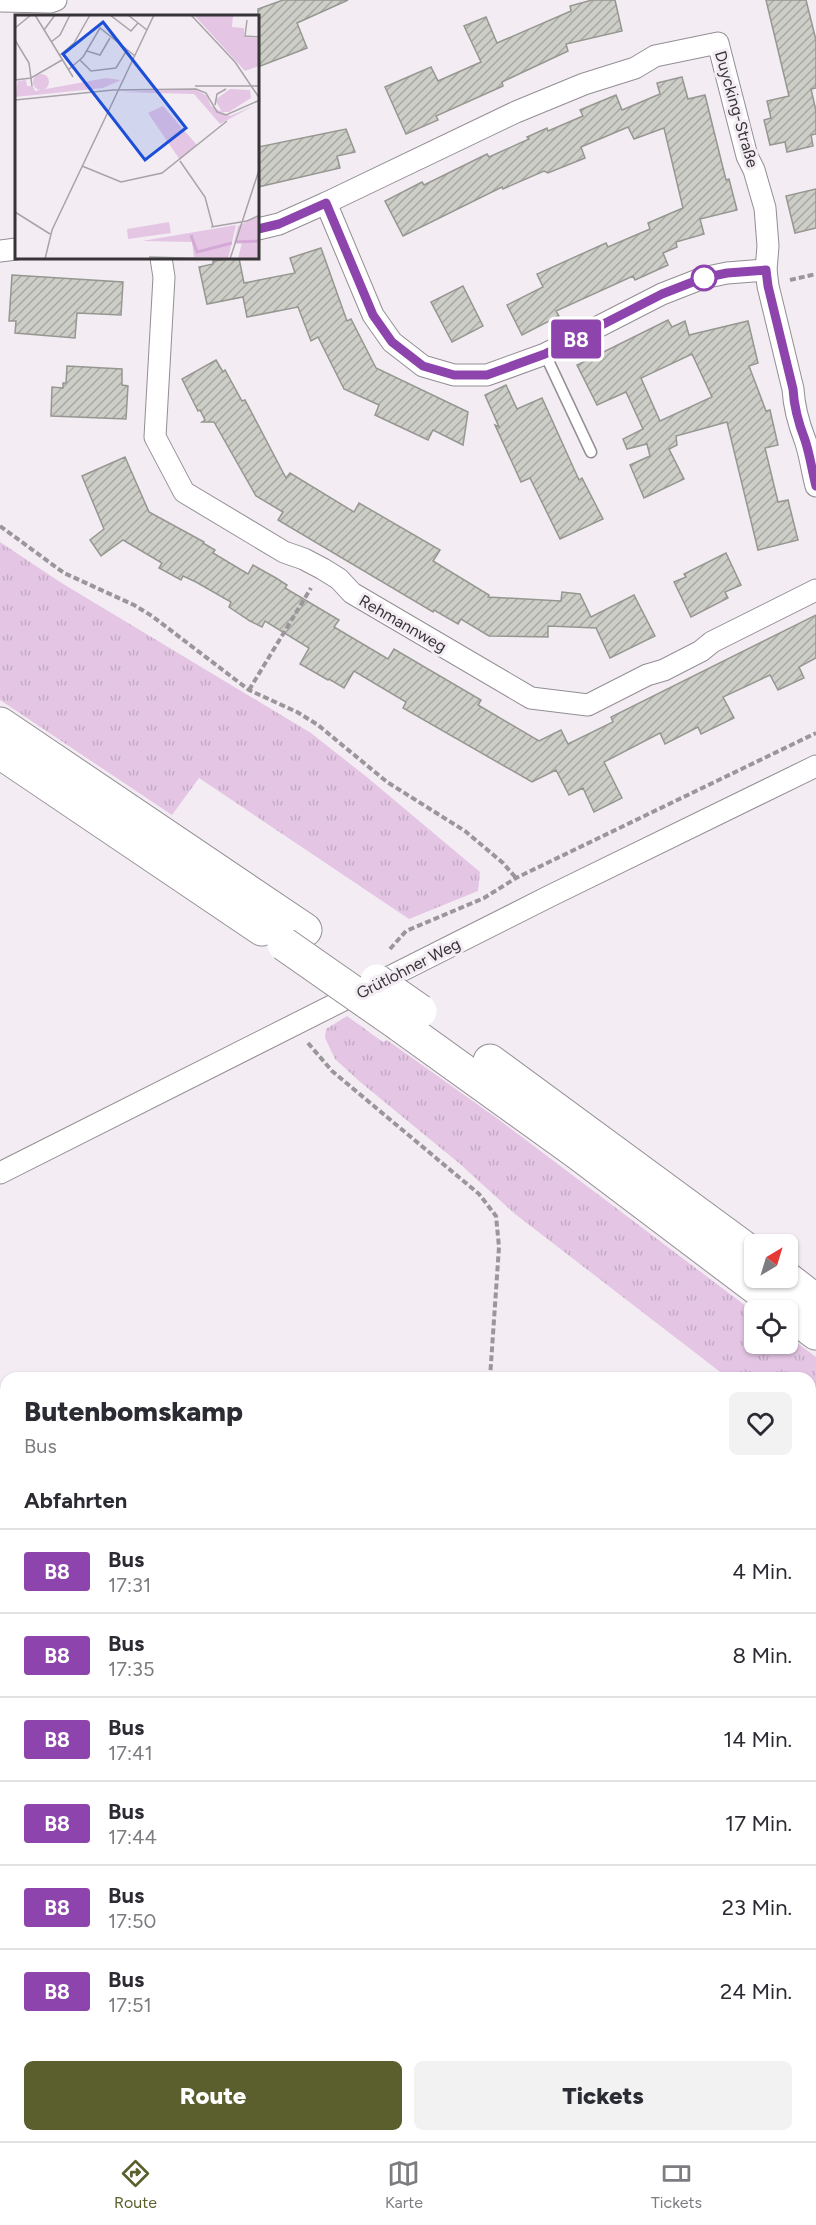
<!DOCTYPE html>
<html lang="de">
<head>
<meta charset="utf-8">
<style>
  :root { --surface:#fff; --page:#f2f2f3; --text:#2b2b33; --muted:#7c7c81; --line:#e1e1e2; --accent:#5a5f2d }
  body { margin:0; font-family:Figtree,sans-serif; background:var(--page); color:var(--text); height:100vh; display:flex; flex-direction:column; font-size:22px; white-space:nowrap }
  * { box-sizing:border-box; margin:0 }
  p { font-size:20px; color:var(--muted) }
  .icon { flex:none; width:33px; height:33px; fill:none; stroke:currentColor; stroke-width:2; stroke-linecap:round; stroke-linejoin:round }
  .map { position:relative; flex:1; overflow:hidden }
  .details { position:absolute; left:0px; top:1372px; width:816px; height:770px; display:flex; flex-direction:column; background:var(--surface); border-radius:18px 18px 0 0; box-shadow:0 2px 4px #0004 }
  .details>* { flex:none }
  .badge { padding:0 12px; border-radius:4px; font-size:21px; line-height:39px }
  .needle { width:39px; rotate:38deg }
  .controls { position:absolute; left:744px; top:1234px; display:grid; gap:12px }
  .controls a { display:grid; place-items:center; width:54px; height:54px; border-radius:9px; background:var(--surface); box-shadow:0 2px 4px #0004; font-size:30px }
  .map>.badge { position:absolute; translate:-50% -50%; box-shadow:0 0 0 3px #fff }
  h2 { padding:0 24px; font-size:22px; line-height:54px }
  .round { display:grid; place-items:center; flex:none; width:63px; height:63px; border-radius:9px; background:var(--page) }
  .summary { display:flex; align-items:center; justify-content:space-between; height:102px; padding:0 24px }
  h1 { font-size:28px; font-weight:800; line-height:45px }
  .action { display:flex; gap:12px; margin-top:auto; padding:12px 24px }
  .action a { flex:1; height:69px; border-radius:9px; background:var(--accent); color:#fff; font-size:24px; font-weight:800; line-height:69px; text-align:center }
  .action a+a { background:var(--page); color:var(--text) }
  ul { padding:0; list-style:none }
  li { display:flex; align-items:center; gap:18px; height:84px; padding:0 24px; border-top:2px solid var(--line) }
  li div { flex:1 }
  li b { display:block; font-size:22px }
  li em { font-style:normal }
  li .badge { min-width:66px; font-weight:700; text-align:center }
  .tabs { display:flex; justify-content:space-around; align-items:center; height:84px; border-top:2px solid var(--line); background:var(--surface); font-size:16px; color:var(--muted) }
  .tabs a { display:grid; justify-items:center; gap:3px }
  .tabs .on { color:var(--accent) }
  .map>svg:first-child { display:block }
</style>
</head>
<body>
<div class="map">
<svg width="816" height="2141" viewBox="0 0 816 2141">
  <defs>
    <pattern id="grass-tufts" width="24" height="20" patternUnits="userSpaceOnUse" patternTransform="scale(1.5)"><rect width="24" height="20" fill="#e4c6e4"/><path d="M3 7l-1-3M5 7V3M7 7l1-3M15 17l-1-3M17 17v-4M19 17l1-3" fill="none" stroke="#c4abc4"/></pattern>
    <pattern id="forest-firs" width="22" height="20" patternUnits="userSpaceOnUse" patternTransform="scale(1.5)"><rect width="22" height="20" fill="#e4c6e4"/><path d="M5 1l3.5 6h-7zM16 11l3.5 6h-7z" fill="#c4abc4"/></pattern>
    <pattern id="building-hatch" width="6" height="6" patternUnits="userSpaceOnUse" patternTransform="scale(1.5)"><rect width="6" height="6" fill="#cdcec7"/><path d="M-1 1l2-2M0 6l6-6M5 7l2-2" fill="none" stroke="#a7a8a2"/></pattern>
  </defs>
  <rect width="100%" height="100%" fill="#f3edf3"/>
  <g fill="url(#grass-tufts)">
    <path d="M 0,542 L 60,582 L 311,733 L 368,778 L 480,872 L 478,891 L 409,919 L 199,778 L 172,815 L 0,700 Z"/>
    <path d="M 347,1016 L 383,1042 L 387,1040 L 498,1119 L 754,1312 L 754,1344 L 788,1344 L 788,1336 L 816,1357 L 816,1446 L 810,1441 L 810,1378 L 728,1378 L 515,1214 L 460,1164 L 359,1081 L 335,1059 L 325,1038 L 326,1029 Z"/>
  </g>
  <rect fill="url(#forest-firs)" x="457" y="2136" width="320" height="5"/>
  <g fill="url(#building-hatch)" stroke="#969791" stroke-width="1.5" fill-rule="evenodd">
    <path d="M 283,0 L 348,0 L 297,23 L 307,48 L 258,67 L 258,9 Z"/>
    <path d="M 592,0 L 615,0 L 622,31 L 566,44 L 568,51 L 502,82 L 503,86 L 436,116 L 438,120 L 406,134 L 385,87 L 431,67 L 438,81 L 481,62 L 464,26 L 486,17 L 497,43 L 571,11 L 570,6 Z"/>
    <path d="M 766,0 L 806,0 L 816,40 L 816,88 L 811,89 L 816,111 L 816,134 L 811,135 L 813,146 L 787,152 L 785,142 L 770,145 L 764,120 L 771,118 L 767,101 L 789,96 Z"/>
    <path d="M 682,77 L 688,99 L 705,95 L 726,180 L 729,179 L 737,210 L 700,219 L 704,234 L 676,242 L 677,247 L 663,253 L 668,265 L 635,280 L 633,276 L 556,311 L 559,316 L 522,335 L 507,305 L 543,287 L 537,274 L 606,243 L 608,247 L 650,229 L 648,223 L 683,208 L 664,128 L 634,139 L 628,127 L 581,147 L 585,158 L 548,173 L 544,171 L 503,189 L 502,187 L 403,236 L 385,201 L 422,182 L 424,185 L 487,154 L 489,157 L 529,139 L 527,137 L 547,128 L 548,131 L 583,116 L 580,110 L 616,95 L 622,110 L 660,94 L 657,83 Z"/>
    <path d="M 346,129 L 355,152 L 337,156 L 340,168 L 258,187 L 258,147 Z"/>
    <path d="M 816,189 L 816,228 L 795,233 L 786,196 Z"/>
    <path d="M 321,248 L 347,321 L 351,319 L 376,368 L 468,412 L 463,445 L 433,430 L 428,440 L 375,415 L 379,405 L 344,389 L 318,337 L 311,341 L 298,307 L 247,317 L 243,297 L 207,304 L 199,267 L 213,264 L 213,261 L 239,258 L 244,283 L 295,273 L 290,258 Z"/>
    <path d="M 12,275 L 123,282 L 121,315 L 77,313 L 75,338 L 15,333 L 16,321 L 9,321 Z"/>
    <path d="M 463,286 L 483,326 L 452,342 L 431,302 Z"/>
    <path d="M 668,320 L 672,327 L 685,321 L 689,335 L 748,321 L 758,363 L 749,366 L 766,411 L 770,410 L 778,445 L 765,448 L 778,502 L 788,500 L 798,540 L 758,550 L 727,422 L 676,436 L 677,445 L 669,449 L 684,479 L 644,498 L 630,465 L 650,456 L 647,444 L 627,449 L 623,439 L 643,429 L 626,392 L 597,405 L 577,365 ZM 692,354 L 712,397 L 660,421 L 641,378 Z"/>
    <path d="M 216,360 L 223,372 L 225,370 L 242,401 L 245,400 L 286,478 L 290,473 L 354,512 L 359,503 L 440,550 L 433,561 L 489,595 L 488,597 L 561,601 L 562,592 L 580,594 L 591,617 L 634,595 L 655,636 L 610,658 L 596,628 L 548,626 L 548,637 L 489,636 L 461,619 L 458,624 L 434,610 L 433,612 L 278,520 L 283,512 L 256,496 L 214,422 L 202,422 L 205,420 L 200,410 L 198,411 L 182,379 Z"/>
    <path d="M 67,366 L 122,369 L 122,385 L 128,386 L 126,419 L 51,416 L 52,387 L 63,388 L 63,383 L 66,383 Z"/>
    <path d="M 506,385 L 517,409 L 542,398 L 579,480 L 582,478 L 603,519 L 560,539 L 530,478 L 521,482 L 495,425 L 499,427 L 485,395 Z"/>
    <path d="M 125,457 L 149,512 L 204,542 L 203,543 L 215,550 L 213,553 L 248,574 L 253,565 L 276,578 L 287,585 L 285,588 L 339,620 L 334,627 L 388,659 L 394,649 L 481,700 L 478,705 L 539,741 L 561,730 L 568,744 L 613,722 L 611,717 L 816,615 L 816,658 L 799,667 L 804,678 L 778,690 L 770,675 L 723,697 L 734,718 L 701,734 L 698,727 L 665,744 L 660,733 L 604,762 L 622,798 L 594,812 L 583,788 L 569,795 L 556,770 L 532,782 L 403,708 L 406,702 L 354,671 L 344,688 L 329,679 L 328,680 L 300,664 L 309,648 L 265,621 L 262,627 L 250,621 L 229,607 L 231,602 L 196,582 L 183,576 L 181,580 L 159,568 L 162,563 L 123,540 L 101,556 L 90,540 L 104,529 L 82,476 Z"/>
    <path d="M 726,553 L 741,585 L 725,592 L 728,598 L 691,617 L 674,582 L 686,577 L 684,574 Z"/>
  </g>
  <g fill="none" stroke-linecap="round" stroke-linejoin="round">
    <g stroke="#938e93" stroke-width="13">
      <path id="service" d="M 545,354 L 591,452"/>
    </g>
    <g stroke="#938e93" stroke-width="23">
      <g id="minor">
        <path d="M 0,1 L 50,2 L 56,0"/>
        <path d="M 326,203 L 373,315 L 392,342 L 423,366 L 454,375 L 487,375 L 545,354 L 662,294 L 703,278 L 727,273 L 766,270"/>
        <path d="M 258,229 L 279,224 L 326,203 L 516,112 L 584,84 L 635,68 L 655,56 L 718,43 L 747,156 L 754,170 L 765,208 L 768,246 L 766,270 L 768,286 L 793,389 C 794,407 798,422 805,440 C 810,454 812,471 816,486"/>
        <path d="M 0,251 L 16,249"/>
        <path d="M 161,258 L 164,277 L 155,437 L 184,492 L 284,552 L 304,559 L 323,569 L 339,579 L 352,593 L 531,698 L 588,705 L 647,675 L 664,670 L 701,651 L 712,642 L 816,590"/>
        <path d="M 0,1173 L 550,896 L 816,766"/>
      </g>
    </g>
    <g stroke="#938e93" stroke-width="35">
      <g id="trunk">
        <path d="M 0,724 L 305,930"/>
        <path d="M 0,752 L 262,929"/>
        <path d="M 400,1025 L 578,1153 L 816,1333"/>
        <path d="M 490,1061 L 754,1255"/>
        <path d="M 786,1278 L 816,1301"/>
      </g>
    </g>
    <g stroke="#9a969a" stroke-width="4" stroke-dasharray="6 3" stroke-linecap="butt">
      <path d="M 790,280 L 816,274"/>
      <path d="M 0,526 L 64,573 L 134,605 L 152,616 L 249,690 L 297,712 L 318,725 L 387,782 L 465,831 L 503,863 L 516,878"/>
      <path d="M 249,690 L 311,588"/>
      <path d="M 390,949 L 406,931 L 484,898 L 516,878 L 816,733"/>
      <path d="M 308,1043 L 332,1071 L 479,1194 L 496,1216 L 499,1247 L 490,1378"/>
      <path d="M 441,2141 L 442,2136"/>
    </g>
    <use href="#service" stroke="#fff" stroke-width="10"/>
    <use href="#minor" stroke="#fff" stroke-width="21"/>
    <use href="#trunk" stroke="#fff" stroke-width="33"/>
    <g stroke="#938e93" stroke-width="35" stroke-linecap="butt">
      <g id="trunk-bridge">
        <path d="M 284,944 L 400,1025"/>
        <path d="M 377,981 L 420,1011"/>
      </g>
    </g>
    <use href="#trunk-bridge" stroke="#fff" stroke-width="33"/>
  </g>
  <g fill="none" stroke-linecap="round" stroke-linejoin="round">
    <g stroke="#fff" stroke-width="14">
      <path id="line" d="M 258,229 L 279,224 L 326,203 L 373,315 L 392,342 L 423,366 L 454,375 L 487,375 L 545,354 L 662,294 L 703,278 L 727,273 L 766,270 L 768,286 L 793,389 C 794,407 798,422 805,440 C 810,455 812,471 816,486"/>
    </g>
    <use href="#line" stroke="#8e44ad" stroke-width="9"/>
  </g>
  <circle fill="#fff" stroke="#8e44ad" stroke-width="3" cx="704" cy="278" r="12"/>
  <g text-anchor="middle" stroke-width="6" stroke-linejoin="round" paint-order="stroke">
    <g font-size="16" fill="#373437" stroke="#f3edf3">
      <text transform="translate(737 109) rotate(74)" y="6">Duycking-Straße</text>
      <text transform="translate(403 623) rotate(30)" y="6">Rehmannweg</text>
      <text transform="translate(408 968) rotate(-27)" y="6">Grütlohner Weg</text>
    </g>
  </g>
  <g transform="translate(15 15)">
    <rect width="244" height="244" fill="#f3edf3"/>
    <path d="M 91,63 L 106,65 L 88,73 L 0,82 L 3,66 L 11,65 L 12,71 L 18,71 L 20,76 ZM 180,74 L 192,81 L 196,91 L 215,101 L 240,90 L 205,109 L 179,79 L 103,77 ZM 148,91 L 167,113 L 148,120 L 133,98 ZM 236,226 L 244,232 L 244,244 L 223,244 L 227,227 Z" fill="#e4c6e4"/>
    <path d="M 179,0 L 218,0 L 217,12 L 229,13 L 229,22 L 244,23 L 244,51 L 230,56 ZM 215,74 L 235,75 L 236,83 L 214,97 L 207,97 L 200,85 ZM 208,107 L 165,145 L 148,120 L 167,113 L 182,130 ZM 244,201 L 244,232 L 236,226 L 219,228 L 223,211 ZM 154,207 L 156,218 L 113,224 L 112,214 ZM 221,210 L 213,244 L 179,242 L 177,227 L 127,226 Z" fill="#e4c6e4"/>
    <path d="M18 67a8 8 0 1 1 16 0a8 8 0 1 1-16 0Z" fill="#e4c6e4"/>
    <path fill="none" stroke="#d5a9d7" stroke-width="3" d="M 176,220 L 182,237 L 217,228M 220,227 L 245,226"/>
    <path fill="none" stroke="#a8a3a8" stroke-width="1.5" d="M 20,0 L 58,62M 95,0 L 116,16 L 123,8M 113,0 L 132,15M 176,0 L 220,47 L 245,84M 232,5 L 230,21 L 245,22M 0,13 L 16,0M 29,15 L 40,0M 0,25 L 14,48 L 17,71M 36,27 L 45,20 L 55,0M 72,36 L 85,40 L 95,23M 44,41 L 59,28 L 75,0M 65,45 L 76,56 L 101,53 L 112,35M 53,55 L 68,42 L 85,13 L 120,41M 0,65 L 16,63 L 47,45M 180,71 L 245,71M 0,85 L 98,75 L 181,74 L 191,78 L 202,97 L 211,100 L 245,85M 200,90 L 202,79 L 211,74M 165,146 L 190,182 L 198,212M 67,151 L 106,167 L 147,158 L 212,106M 0,197 L 35,219M 196,212 L 232,206 L 245,200M 134,242 L 207,244M 30,244 L 37,215 L 139,0M 215,244 L 245,152"/>
    <path fill="#1d4ed8" fill-opacity="0.15" stroke="#1d4ed8" stroke-width="3" d="M 88,7 L 171,113 L 130,145 L 48,39 Z"/>
    <rect width="244" height="244" fill="none" stroke="#373437" stroke-width="3"/>
  </g>
</svg>
<div class="controls">
<a><svg class="needle" viewBox="-14 -14 28 28"><path d="M0-13l5 13h-10z" fill="#e53935"/><path d="M0 13l5-13h-10z" fill="#7c7c81"/></svg></a>
<a><svg class="icon" aria-label="locate" viewBox="0 0 24 24"><circle cx="12" cy="12" r="6"/><path d="M12 2v4M12 18v4M2 12h4M18 12h4"/></svg></a>
</div>
<b class="badge" style="left:576px;top:339px;background:#8e44ad;color:#fff">B8</b>
<section class="details">
<div class="summary"><div><h1>Butenbomskamp</h1><p>Bus</p></div><a class="round"><svg class="icon" aria-label="heart" viewBox="0 0 24 24"><path d="M12 20l-8-8c-3-5 5-10 8-4 3-6 11-1 8 4z"/></svg></a></div>
<h2>Abfahrten</h2>
<ul>
<li><span class="badge" style="background:#8e44ad;color:#fff">B8</span><div><b>Bus</b><p>17:31</p></div><em>4 Min.</em></li>
<li><span class="badge" style="background:#8e44ad;color:#fff">B8</span><div><b>Bus</b><p>17:35</p></div><em>8 Min.</em></li>
<li><span class="badge" style="background:#8e44ad;color:#fff">B8</span><div><b>Bus</b><p>17:41</p></div><em>14 Min.</em></li>
<li><span class="badge" style="background:#8e44ad;color:#fff">B8</span><div><b>Bus</b><p>17:44</p></div><em>17 Min.</em></li>
<li><span class="badge" style="background:#8e44ad;color:#fff">B8</span><div><b>Bus</b><p>17:50</p></div><em>23 Min.</em></li>
<li><span class="badge" style="background:#8e44ad;color:#fff">B8</span><div><b>Bus</b><p>17:51</p></div><em>24 Min.</em></li>
</ul>
<div class="action"><a>Route</a><a>Tickets</a></div>
</section>
</div>
<nav class="tabs">
<a class="on"><svg class="icon" aria-label="directions" viewBox="0 0 24 24"><path d="M12 3l9 9-9 9-9-9zM9 14v-3h6M13 9l2 2-2 2"/></svg>Route</a>
<a><svg class="icon" aria-label="map" viewBox="0 0 24 24"><path d="M3 6l6-2 6 2 6-2v14l-6 2-6-2-6 2zM9 4v14M15 6v14"/></svg>Karte</a>
<a><svg class="icon" aria-label="tickets" viewBox="0 0 24 24"><path d="M3 7h18v10H3zM15 7v10"/></svg>Tickets</a>
</nav>
</body>
</html>
